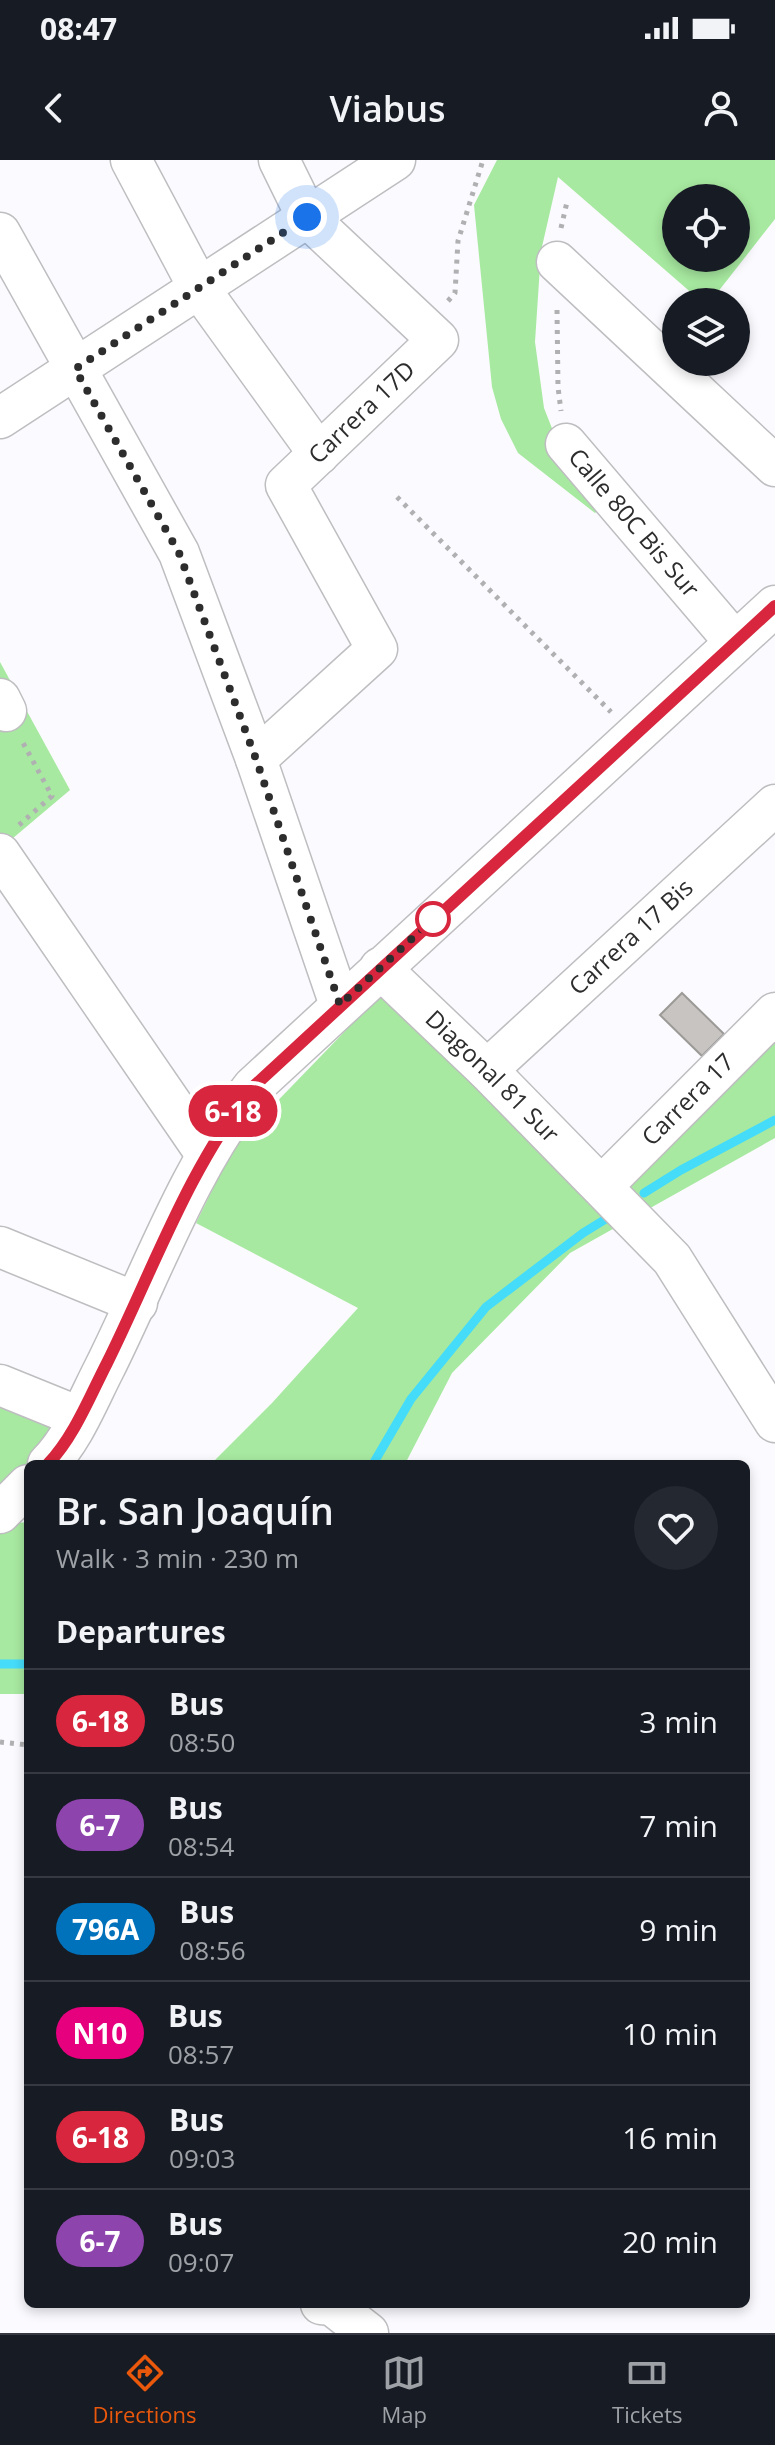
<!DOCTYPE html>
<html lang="en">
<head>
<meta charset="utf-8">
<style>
  :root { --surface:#171b24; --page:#242831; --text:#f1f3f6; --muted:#9ea1a6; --line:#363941; --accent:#ea580c }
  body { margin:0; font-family:"Open Sans",sans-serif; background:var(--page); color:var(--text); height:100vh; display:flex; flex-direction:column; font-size:30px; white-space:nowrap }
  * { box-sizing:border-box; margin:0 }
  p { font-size:26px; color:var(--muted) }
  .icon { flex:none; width:44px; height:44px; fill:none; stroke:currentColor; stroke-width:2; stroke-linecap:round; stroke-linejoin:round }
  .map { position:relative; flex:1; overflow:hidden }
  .panel { position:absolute; left:24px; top:1300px; width:726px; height:848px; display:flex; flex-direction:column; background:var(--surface); border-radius:12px; box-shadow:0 4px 12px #0003 }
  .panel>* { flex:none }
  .badge { padding:0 16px; border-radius:26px; font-size:28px; line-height:52px }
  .fabs { position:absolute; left:662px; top:24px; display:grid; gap:16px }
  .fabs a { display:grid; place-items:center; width:88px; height:88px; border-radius:50%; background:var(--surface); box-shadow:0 4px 12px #0003; font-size:40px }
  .you { position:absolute; width:40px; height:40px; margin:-20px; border:6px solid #fff; border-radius:50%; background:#1a73e8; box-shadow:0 0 0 12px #1a73e833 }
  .map>.badge { position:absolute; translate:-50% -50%; box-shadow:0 0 0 4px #fff }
  h2 { padding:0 32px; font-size:30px; line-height:72px }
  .round { display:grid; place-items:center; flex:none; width:84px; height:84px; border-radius:42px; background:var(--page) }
  .overview { display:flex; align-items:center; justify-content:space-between; height:136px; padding:0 32px }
  h1 { font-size:38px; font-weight:600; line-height:60px }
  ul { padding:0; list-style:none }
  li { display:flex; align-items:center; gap:24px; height:104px; padding:0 32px; border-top:2px solid var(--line) }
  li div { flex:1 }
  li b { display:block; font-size:30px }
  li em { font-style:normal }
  li .badge { min-width:88px; font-weight:700; text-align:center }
  .status { display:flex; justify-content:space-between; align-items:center; height:56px; padding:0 40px; background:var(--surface); direction:ltr }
  .status svg { height:22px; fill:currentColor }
  header { display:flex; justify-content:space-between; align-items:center; height:104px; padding:0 32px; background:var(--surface); font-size:36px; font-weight:600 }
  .dock { display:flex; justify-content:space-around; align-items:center; height:112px; border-top:2px solid var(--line); background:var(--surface); font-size:22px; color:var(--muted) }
  .dock a { display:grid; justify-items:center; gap:4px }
  .dock .current { color:var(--accent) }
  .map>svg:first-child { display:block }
</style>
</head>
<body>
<div class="status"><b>08:47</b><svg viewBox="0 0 49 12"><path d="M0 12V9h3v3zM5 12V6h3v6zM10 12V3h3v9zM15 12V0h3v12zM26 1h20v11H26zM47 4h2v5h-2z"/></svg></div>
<header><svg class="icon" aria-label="back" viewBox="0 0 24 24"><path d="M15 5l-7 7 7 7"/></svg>Viabus<svg class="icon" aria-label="person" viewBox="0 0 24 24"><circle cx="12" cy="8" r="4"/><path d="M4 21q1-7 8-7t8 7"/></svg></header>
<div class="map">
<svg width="775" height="2173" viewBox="0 0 775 2173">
  <rect width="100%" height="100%" fill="#fbfafe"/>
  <g fill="#a7e9a0" fill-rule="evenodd">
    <path d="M 497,0 L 775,0 L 775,59 L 710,142 L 702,142 L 558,17 L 541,91 L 535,182 L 544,248 L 557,281 L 607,341 L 595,353 L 518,293 L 501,259 L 492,227 L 474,45 ZM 676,38 L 736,38 L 736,98 L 676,98 Z"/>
    <path d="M 0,502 L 70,630 L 0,689 Z"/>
    <path d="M 381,834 L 580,1027 L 775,858 L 775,978 L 570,1093 L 452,1213 L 405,1304 L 211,1304 L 272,1243 L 358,1148 L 196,1063 L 234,986 Z"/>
    <path d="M 0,1229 L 91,1266 L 67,1304 L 28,1304 L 28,1350 L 17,1363 L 28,1362 L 28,1534 L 0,1534 Z"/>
  </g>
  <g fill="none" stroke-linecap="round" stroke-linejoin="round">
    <g stroke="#45dcfa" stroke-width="9">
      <path d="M 644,1033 L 681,1010 L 775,960"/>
      <path d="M 373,1304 L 411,1239 L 486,1147 L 583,1073 L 609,1057"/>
      <path d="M 0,1504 L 28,1504"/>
    </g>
  </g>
  <path fill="#c7c4c1" stroke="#9c9a97" stroke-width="2" d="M 682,833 L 724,874 L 702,896 L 660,855 Z"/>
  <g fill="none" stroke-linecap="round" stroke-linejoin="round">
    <g stroke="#bebdc0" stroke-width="43">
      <g id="minor">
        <path d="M 131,0 L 199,128 L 319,294"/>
        <path d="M 0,73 L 179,393 L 256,599 L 340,845"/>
        <path d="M 557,102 L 775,306"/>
        <path d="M 0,258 L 395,0"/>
        <path id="s1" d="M 566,284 L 734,481"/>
        <path d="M 0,539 L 6,551"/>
        <path id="s2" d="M 256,599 L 377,489 L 286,325 L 438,180 L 307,57 L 279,0"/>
        <path d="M 0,694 L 206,994"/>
        <path id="s3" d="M 380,808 L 487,910 L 672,1099 L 775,1262"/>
        <path id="s4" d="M 487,910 L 775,645"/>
        <path id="s5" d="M 602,1026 L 775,853"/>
        <path d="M 0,1087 L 137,1143"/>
        <path d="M 0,1225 L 79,1257"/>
        <path d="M 48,1304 C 73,1279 88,1240 104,1209 C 151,1115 188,1009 253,927 L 775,446"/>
        <path d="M 0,1353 L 28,1325"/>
        <path d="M 321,2144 L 332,2145 L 368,2173"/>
      </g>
    </g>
    <g stroke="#b0b0b2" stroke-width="5" stroke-dasharray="4 6" stroke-linecap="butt">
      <path d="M 561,68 L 567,42"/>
      <path d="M 448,141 L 455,133 L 458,81 L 483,0"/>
      <path d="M 557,150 L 558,227 L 561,251"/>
      <path d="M 397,337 L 611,552"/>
      <path d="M 19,665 L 52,636 L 22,581"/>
      <path d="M 0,1582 L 28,1585"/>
    </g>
    <use href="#minor" stroke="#fff" stroke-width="40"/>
  </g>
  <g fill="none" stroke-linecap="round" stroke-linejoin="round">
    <g stroke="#fff" stroke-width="18">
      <path id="line" d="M 48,1304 C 74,1277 90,1236 107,1203 C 153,1110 188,1009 253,927 L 775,446"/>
    </g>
    <use href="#line" stroke="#d7263d" stroke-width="12"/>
    <path stroke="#2d2d2e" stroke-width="8" stroke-dasharray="0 14.4" d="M 307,57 L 75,209 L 179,393 L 256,599 L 340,845 L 433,759"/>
  </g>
  <circle fill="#fff" stroke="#d7263d" stroke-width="4" cx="433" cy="759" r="16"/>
  <g text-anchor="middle" stroke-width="6" stroke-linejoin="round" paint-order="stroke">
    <g font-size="24" fill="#2d2d2e" stroke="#fff">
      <text dy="8" stroke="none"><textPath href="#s2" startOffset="456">Carrera 17D</textPath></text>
      <text dy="8" stroke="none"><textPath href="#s1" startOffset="104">Calle 80C Bis Sur</textPath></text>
      <text dy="8" stroke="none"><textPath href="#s4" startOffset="196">Carrera 17 Bis</textPath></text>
      <text dy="8" stroke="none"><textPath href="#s3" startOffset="156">Diagonal 81 Sur</textPath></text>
      <text dy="8" stroke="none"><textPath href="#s5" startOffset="122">Carrera 17</textPath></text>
    </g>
  </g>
</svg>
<div class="fabs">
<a><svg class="icon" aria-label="locate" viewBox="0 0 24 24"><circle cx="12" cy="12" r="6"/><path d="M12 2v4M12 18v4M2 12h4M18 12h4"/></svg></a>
<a><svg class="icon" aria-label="layers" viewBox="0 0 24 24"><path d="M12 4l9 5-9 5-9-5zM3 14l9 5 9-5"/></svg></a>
</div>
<div class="you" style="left:307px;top:57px"></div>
<b class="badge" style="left:233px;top:951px;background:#d7263d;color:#fff">6-18</b>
<section class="panel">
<div class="overview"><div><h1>Br. San Joaquín</h1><p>Walk · 3 min · 230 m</p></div><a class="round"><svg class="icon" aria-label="heart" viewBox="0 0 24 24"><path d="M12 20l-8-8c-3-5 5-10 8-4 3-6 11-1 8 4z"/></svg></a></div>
<h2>Departures</h2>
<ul>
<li><span class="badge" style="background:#d7263d;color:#fff">6-18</span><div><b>Bus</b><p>08:50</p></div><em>3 min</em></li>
<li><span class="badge" style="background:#8e44ad;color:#fff">6-7</span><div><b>Bus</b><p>08:54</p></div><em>7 min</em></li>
<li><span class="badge" style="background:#0072bc;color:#fff">796A</span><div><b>Bus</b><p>08:56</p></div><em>9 min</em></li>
<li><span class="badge" style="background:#e6007e;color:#fff">N10</span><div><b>Bus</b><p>08:57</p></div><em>10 min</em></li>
<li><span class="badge" style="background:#d7263d;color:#fff">6-18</span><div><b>Bus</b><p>09:03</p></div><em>16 min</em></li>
<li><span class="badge" style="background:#8e44ad;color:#fff">6-7</span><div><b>Bus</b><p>09:07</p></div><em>20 min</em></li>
</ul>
</section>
</div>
<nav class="dock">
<a class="current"><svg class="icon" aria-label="directions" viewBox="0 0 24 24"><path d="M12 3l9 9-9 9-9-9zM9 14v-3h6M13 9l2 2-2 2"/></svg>Directions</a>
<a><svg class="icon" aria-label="map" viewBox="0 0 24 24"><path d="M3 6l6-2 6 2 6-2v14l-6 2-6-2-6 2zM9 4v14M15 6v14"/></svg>Map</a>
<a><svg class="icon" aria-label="tickets" viewBox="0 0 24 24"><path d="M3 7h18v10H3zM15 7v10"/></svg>Tickets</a>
</nav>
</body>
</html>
